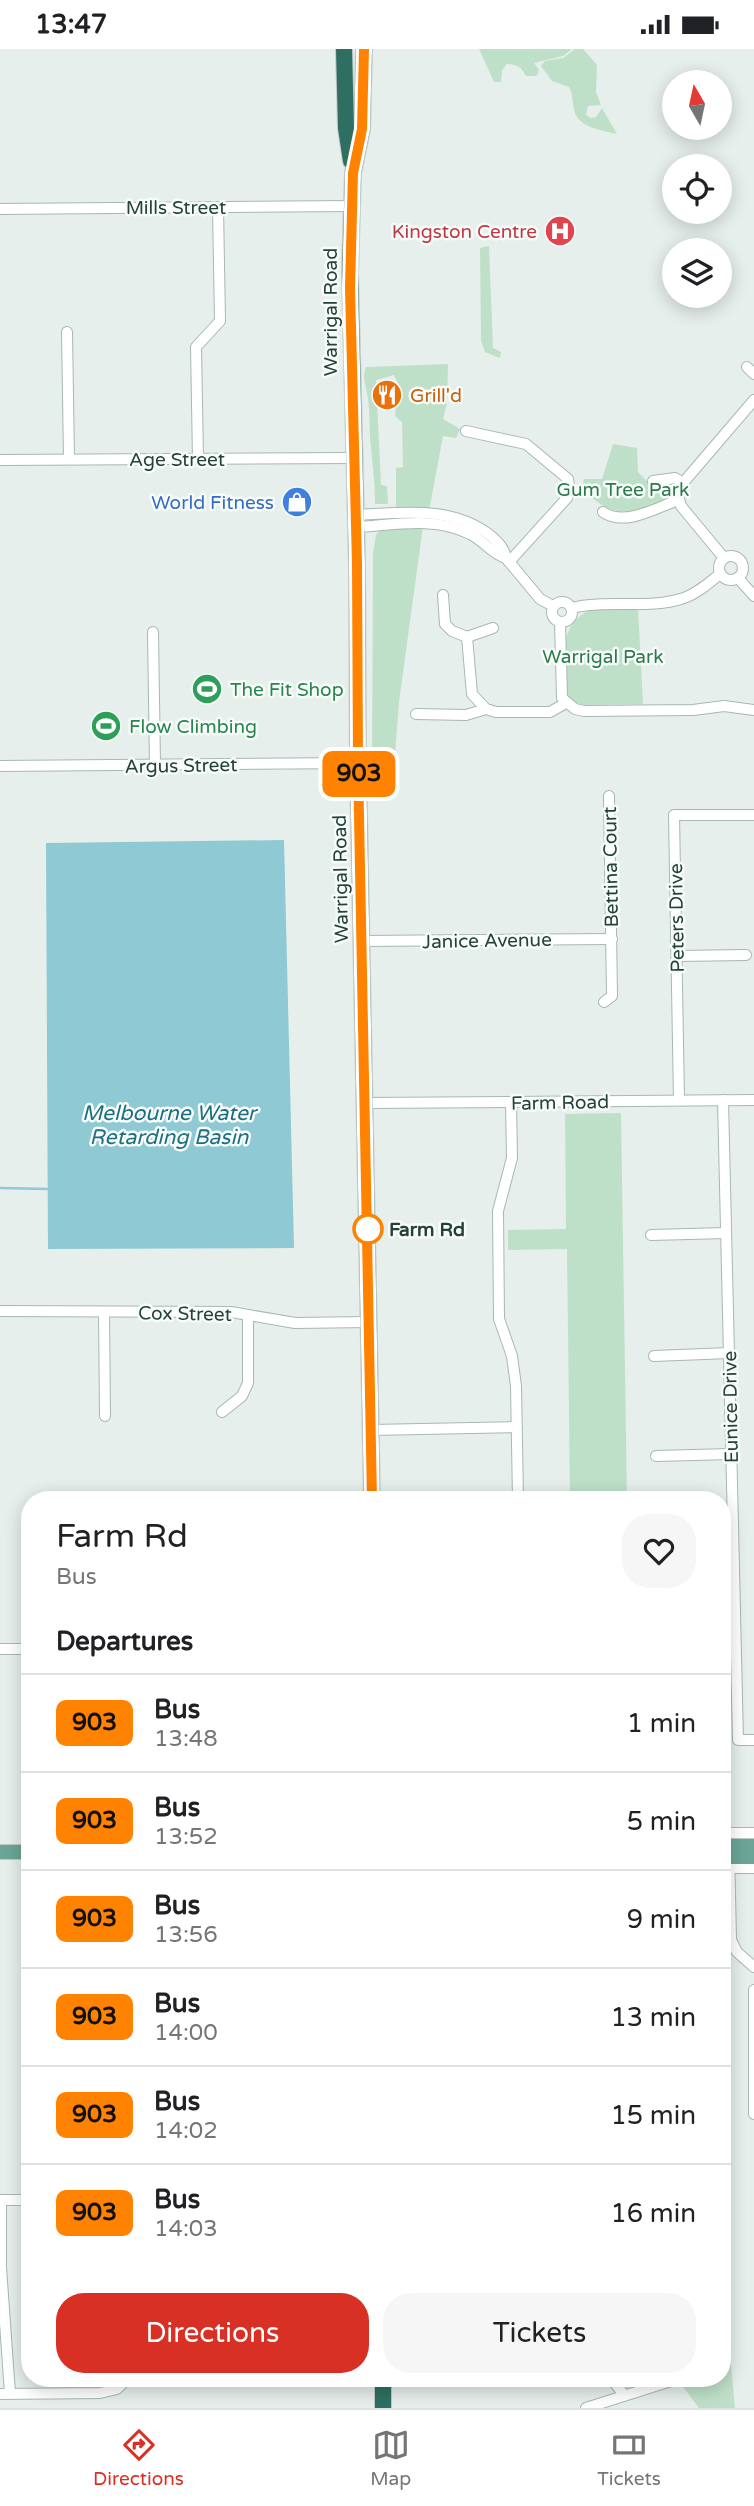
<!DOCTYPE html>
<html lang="en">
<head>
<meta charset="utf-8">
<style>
  :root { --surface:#fff; --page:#f6f6f6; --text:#202124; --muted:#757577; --line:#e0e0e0; --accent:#d93025 }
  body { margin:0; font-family:"Varela Round",sans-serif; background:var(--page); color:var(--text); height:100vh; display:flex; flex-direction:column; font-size:26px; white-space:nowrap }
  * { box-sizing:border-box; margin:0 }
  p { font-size:23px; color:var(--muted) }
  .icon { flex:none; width:38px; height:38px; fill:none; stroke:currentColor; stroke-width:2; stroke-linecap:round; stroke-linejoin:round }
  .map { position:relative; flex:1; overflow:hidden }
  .panel { position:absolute; left:21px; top:1442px; width:710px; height:896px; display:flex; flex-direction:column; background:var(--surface); border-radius:28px; box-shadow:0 4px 18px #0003 }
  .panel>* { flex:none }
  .badge { padding:0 14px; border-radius:10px; font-size:24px; line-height:46px }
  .needle { width:46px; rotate:351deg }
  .tools { position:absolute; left:662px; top:21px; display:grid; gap:14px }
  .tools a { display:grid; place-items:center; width:70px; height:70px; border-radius:50%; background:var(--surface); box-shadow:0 4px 18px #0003; font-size:35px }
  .map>.badge { position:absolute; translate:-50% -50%; box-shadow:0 0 0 4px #fff }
  h2 { padding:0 35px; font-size:26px; line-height:63px }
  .round { display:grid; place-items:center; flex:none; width:74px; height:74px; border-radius:28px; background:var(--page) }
  .headline { display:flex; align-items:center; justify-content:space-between; height:119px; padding:0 35px }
  h1 { font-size:33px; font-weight:600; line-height:52px }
  .button { display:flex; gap:14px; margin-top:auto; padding:14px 35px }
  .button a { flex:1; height:80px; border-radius:28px; background:var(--accent); color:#fff; font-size:28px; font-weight:600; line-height:80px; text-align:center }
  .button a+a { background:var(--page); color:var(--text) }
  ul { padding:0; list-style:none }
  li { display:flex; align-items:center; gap:21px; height:98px; padding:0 35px; border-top:2px solid var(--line) }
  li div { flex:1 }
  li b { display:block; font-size:26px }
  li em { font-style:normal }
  li .badge { min-width:77px; font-weight:700; text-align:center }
  .status { display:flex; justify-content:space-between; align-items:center; height:49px; padding:0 35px; background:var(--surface); direction:ltr }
  .status svg { height:19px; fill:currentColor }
  .tabs { display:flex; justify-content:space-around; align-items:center; height:98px; border-top:2px solid var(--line); background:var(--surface); font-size:19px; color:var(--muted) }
  .tabs a { display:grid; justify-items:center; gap:4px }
  .tabs .on { color:var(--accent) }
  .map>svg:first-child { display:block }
</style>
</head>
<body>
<div class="status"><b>13:47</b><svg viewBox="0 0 49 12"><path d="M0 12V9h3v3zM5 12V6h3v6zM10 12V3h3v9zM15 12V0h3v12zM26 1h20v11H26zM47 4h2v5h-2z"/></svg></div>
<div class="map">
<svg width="754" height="2359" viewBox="0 0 754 2359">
  <rect width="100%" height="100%" fill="#e6efeb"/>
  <g fill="#bfe0c8">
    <path d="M 479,0 L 572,0 L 563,7 L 534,14 L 539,21 L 537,27 L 526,27 C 522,19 517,15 507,15 L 502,21 L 501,33 L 494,33 Z"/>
    <path d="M 575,0 L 583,0 L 597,16 L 596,43 L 601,56 L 588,57 L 586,66 L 591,69 L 596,68 L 602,59 L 617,85 C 599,81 576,77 574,60 C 572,52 573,45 569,38 L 552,32 L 541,17 L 545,12 L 563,9 Z"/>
    <path d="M 489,197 L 493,299 L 501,303 L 500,309 L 485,303 L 481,292 L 480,199 Z"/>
    <path d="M 448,315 L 447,354 L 443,370 L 460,380 L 456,389 L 443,387 L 429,462 L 396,461 L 396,419 L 403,418 L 402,373 L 395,367 L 397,340 L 400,338 L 394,326 L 376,331 L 381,436 L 387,437 L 388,455 L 375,455 C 375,432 372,411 370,389 C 369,376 370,363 368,350 C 367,338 361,330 366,318 Z"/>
    <path d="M 613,395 L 637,399 L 638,423 L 651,436 L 672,434 L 673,448 C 634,466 615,472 582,440 L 584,430 L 602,430 Z"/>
    <path d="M 423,477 L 399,653 L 395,706 L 398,724 L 372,725 L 373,504 L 376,486 L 379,482 Z"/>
    <path d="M 599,559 L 638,559 L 643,655 L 583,656 L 569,651 C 562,617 555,567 599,559 Z"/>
    <path d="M 621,1064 L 627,1451 L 570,1451 L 567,1200 L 508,1201 L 508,1181 L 566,1180 L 565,1065 Z"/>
    <path d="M 727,2272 L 735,2359 L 699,2359 L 678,2331 L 723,2329 L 723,2273 Z"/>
  </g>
  <path fill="#8ec9d4" d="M 284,791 L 294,1199 L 48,1200 L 46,794 Z"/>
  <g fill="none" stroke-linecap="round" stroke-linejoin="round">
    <path stroke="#8ec9d4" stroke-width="2.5" d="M 0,1139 L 47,1140"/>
    <g stroke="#a8b8b2" stroke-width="12">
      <g id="minor">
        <path d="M 0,160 L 352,157"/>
        <path d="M 67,283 L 69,410"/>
        <path d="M 747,318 L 754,325"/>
        <path d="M 466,382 L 526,395 L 568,430 L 570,442 L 567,449 L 509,513"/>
        <path d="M 198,410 L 196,298 L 220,272 L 218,158"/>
        <path d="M 0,411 L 354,409"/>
        <path d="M 653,432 L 675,429 L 683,434"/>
        <path d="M 603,463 C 625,478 656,459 678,451"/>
        <path d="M 356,466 C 402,464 452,456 491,487 C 499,494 504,499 506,509 L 540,550 L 553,557"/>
        <path d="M 356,478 C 394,476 435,467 470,485 C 483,491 492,505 506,509"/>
        <circle cx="731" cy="519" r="12"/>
        <path d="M 724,509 L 681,457 L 677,443 L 683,434 L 754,351"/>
        <path d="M 738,529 L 754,547"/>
        <path d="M 443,546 L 445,575 L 452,582 L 467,588 L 472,645 L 486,660 L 496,663 L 550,663 L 566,654"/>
        <circle cx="562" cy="563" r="10"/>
        <path d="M 571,559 C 608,550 649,561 684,549 C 698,544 709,534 720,525"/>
        <path d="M 560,573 L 562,649 L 575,660 L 584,662 L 693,661 L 724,657 L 754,661"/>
        <path d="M 153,583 L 155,716"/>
        <path d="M 467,588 L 493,579"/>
        <path d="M 416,665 L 466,666 L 486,660"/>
        <path d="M 0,717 L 358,714"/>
        <path d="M 362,892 L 612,890"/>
        <path d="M 677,907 L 746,906"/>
        <path d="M 604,953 L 612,947 L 609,747"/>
        <path d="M 679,1051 L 674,766 L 754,766"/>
        <path d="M 723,1051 L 738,1691 L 754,1691"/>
        <path d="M 511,1053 L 512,1109 L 498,1162 L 499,1270 L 512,1307 L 516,1337 L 518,1451"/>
        <path d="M 366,1054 L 754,1051"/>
        <path d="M 651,1186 L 726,1184"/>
        <path d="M 0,1262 L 231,1263 L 295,1274 L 369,1273"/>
        <path d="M 104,1263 L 105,1367"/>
        <path d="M 654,1307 L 729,1304"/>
        <path d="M 222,1363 L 242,1347 L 248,1334 L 248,1266"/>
        <path d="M 371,1381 L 517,1378"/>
        <path d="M 656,1407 L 731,1405"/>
        <path d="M 0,1600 L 30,1600"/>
        <path d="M 723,1784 L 754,1784"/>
        <path d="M 729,1801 L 731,1891 L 737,1903 L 754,1918"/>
        <path d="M 723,1819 L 754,1819"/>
        <path d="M 754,1941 L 754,2065"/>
        <path d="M 0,2151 L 30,2151"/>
        <path d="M 1,2151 L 1,2218 L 10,2344"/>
        <path d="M 611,2329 L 624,2346"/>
        <path d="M 0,2345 L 100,2344 L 117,2340 L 128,2329"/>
        <path d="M 586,2359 L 674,2331"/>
      </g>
    </g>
    <g stroke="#c2cac8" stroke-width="16">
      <g id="major">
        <path d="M 723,1797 L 754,1797"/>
        <path d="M 0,1803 L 30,1803"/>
        <path d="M 723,1808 L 754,1808"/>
      </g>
    </g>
    <g stroke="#c2cac8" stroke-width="18">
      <g id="highway">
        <path d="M 344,0 L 346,79 L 351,112"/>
        <path d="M 364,0 L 362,80 L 353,124 L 350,224 L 357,515 L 358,714 L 372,1451"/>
        <path d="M 383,2329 L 383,2359"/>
      </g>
    </g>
    <use href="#minor" stroke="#fff" stroke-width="10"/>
    <use href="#major" stroke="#6aa596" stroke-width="14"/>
    <use href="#highway" stroke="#2f6f62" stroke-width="16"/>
  </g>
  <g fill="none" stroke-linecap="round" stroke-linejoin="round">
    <g stroke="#fff" stroke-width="16">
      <path id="line" d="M 364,0 L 362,80 L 353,124 L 350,239 L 357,515 L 358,714 L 372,1451"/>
    </g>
    <use href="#line" stroke="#ff8200" stroke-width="10"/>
  </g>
  <defs>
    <g id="hospital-disc" transform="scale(1.575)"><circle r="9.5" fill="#e0444e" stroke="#f7fbf9"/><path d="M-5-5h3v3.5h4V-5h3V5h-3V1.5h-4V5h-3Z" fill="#fff"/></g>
    <g id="restaurant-disc" transform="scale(1.575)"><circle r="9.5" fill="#e8710a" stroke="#f7fbf9"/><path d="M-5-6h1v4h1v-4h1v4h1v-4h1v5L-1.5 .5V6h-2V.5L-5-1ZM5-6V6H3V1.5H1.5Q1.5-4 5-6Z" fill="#fff"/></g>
    <g id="shop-disc" transform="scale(1.575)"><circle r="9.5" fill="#3f7fe0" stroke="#f7fbf9"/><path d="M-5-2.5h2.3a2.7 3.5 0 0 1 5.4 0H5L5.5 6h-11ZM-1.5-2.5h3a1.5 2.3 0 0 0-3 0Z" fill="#fff"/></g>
    <g id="stadium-disc" transform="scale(1.575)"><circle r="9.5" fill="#2e9e5b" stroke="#f7fbf9"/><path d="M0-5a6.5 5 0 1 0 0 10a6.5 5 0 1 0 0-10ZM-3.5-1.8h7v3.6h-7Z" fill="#fff"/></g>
  </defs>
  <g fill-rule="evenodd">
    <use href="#hospital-disc" x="560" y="182"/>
    <use href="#restaurant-disc" x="387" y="346"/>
    <use href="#shop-disc" x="297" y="453"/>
    <use href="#stadium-disc" x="207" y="640"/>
    <use href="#stadium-disc" x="106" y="677"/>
  </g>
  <circle fill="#fff" stroke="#ff8200" stroke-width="3.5" cx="368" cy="1180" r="14"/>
  <g text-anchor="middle" stroke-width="5" stroke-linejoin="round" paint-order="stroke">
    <g font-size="19" fill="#24423a" stroke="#f7fbf9">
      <text x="176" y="165">Mills Street</text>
      <text transform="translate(330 263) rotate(-90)" y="7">Warrigal Road</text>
      <text x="177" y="417">Age Street</text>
      <text transform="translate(181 716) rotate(-1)" y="7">Argus Street</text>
      <text transform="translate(610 818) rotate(-91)" y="7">Bettina Court</text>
      <text transform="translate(340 830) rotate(-91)" y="7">Warrigal Road</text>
      <text transform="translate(676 869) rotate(-91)" y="7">Peters Drive</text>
      <text transform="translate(487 891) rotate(-1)" y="7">Janice Avenue</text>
      <text transform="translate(560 1053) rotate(-1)" y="7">Farm Road</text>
      <text transform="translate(185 1264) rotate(1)" y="7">Cox Street</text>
      <text transform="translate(730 1358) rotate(-91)" y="7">Eunice Drive</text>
    </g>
    <g font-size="19" fill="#be3a42" stroke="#f7fbf9" text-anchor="end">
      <text x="537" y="189">Kingston Centre</text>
    </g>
    <g font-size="19" fill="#c56008" stroke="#f7fbf9" text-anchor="start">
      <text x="410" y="353">Grill'd</text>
    </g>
    <g font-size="19" fill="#2d7a4b" stroke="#f7fbf9">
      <text x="623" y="447">Gum Tree Park</text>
      <text x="603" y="614">Warrigal Park</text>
    </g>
    <g font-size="19" fill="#366cbe" stroke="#f7fbf9" text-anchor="end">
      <text x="274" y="460">World Fitness</text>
    </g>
    <g font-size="19" fill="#27864d" stroke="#f7fbf9" text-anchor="start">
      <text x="230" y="647">The Fit Shop</text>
      <text x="129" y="684">Flow Climbing</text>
    </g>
    <g font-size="19" font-weight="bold" fill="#24423a" stroke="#f7fbf9" text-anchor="start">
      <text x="389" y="1187">Farm Rd</text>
    </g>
    <g font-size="21" font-style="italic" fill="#1c6f80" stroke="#f7fbf9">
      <text x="169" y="1071">Melbourne Water<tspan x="169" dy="24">Retarding Basin</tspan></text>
    </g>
  </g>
</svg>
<div class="tools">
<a><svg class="needle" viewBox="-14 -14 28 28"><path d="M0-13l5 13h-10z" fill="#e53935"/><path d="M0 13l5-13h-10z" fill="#757577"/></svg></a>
<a><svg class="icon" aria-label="locate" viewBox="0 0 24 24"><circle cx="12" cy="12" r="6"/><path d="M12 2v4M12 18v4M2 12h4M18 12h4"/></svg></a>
<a><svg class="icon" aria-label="layers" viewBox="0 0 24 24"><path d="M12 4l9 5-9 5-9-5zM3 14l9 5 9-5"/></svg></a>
</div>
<b class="badge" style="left:359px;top:725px;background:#ff8200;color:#111">903</b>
<section class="panel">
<div class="headline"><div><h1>Farm Rd</h1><p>Bus</p></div><a class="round"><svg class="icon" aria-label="heart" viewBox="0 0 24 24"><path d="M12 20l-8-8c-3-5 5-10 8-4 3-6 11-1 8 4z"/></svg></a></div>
<h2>Departures</h2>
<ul>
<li><span class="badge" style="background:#ff8200;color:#111">903</span><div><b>Bus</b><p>13:48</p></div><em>1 min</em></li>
<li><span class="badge" style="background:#ff8200;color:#111">903</span><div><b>Bus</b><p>13:52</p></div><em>5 min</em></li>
<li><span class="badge" style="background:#ff8200;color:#111">903</span><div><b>Bus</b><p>13:56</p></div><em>9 min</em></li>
<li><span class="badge" style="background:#ff8200;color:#111">903</span><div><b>Bus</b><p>14:00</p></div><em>13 min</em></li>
<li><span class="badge" style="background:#ff8200;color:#111">903</span><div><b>Bus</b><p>14:02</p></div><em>15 min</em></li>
<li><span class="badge" style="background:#ff8200;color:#111">903</span><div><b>Bus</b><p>14:03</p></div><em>16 min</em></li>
</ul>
<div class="button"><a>Directions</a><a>Tickets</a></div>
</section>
</div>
<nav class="tabs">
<a class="on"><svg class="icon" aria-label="directions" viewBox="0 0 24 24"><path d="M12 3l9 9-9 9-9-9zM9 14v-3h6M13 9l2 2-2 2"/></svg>Directions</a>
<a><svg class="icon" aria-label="map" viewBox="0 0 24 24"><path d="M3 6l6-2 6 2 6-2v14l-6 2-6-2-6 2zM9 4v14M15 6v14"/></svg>Map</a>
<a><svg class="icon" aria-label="tickets" viewBox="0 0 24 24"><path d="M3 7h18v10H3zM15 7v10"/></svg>Tickets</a>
</nav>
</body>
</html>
